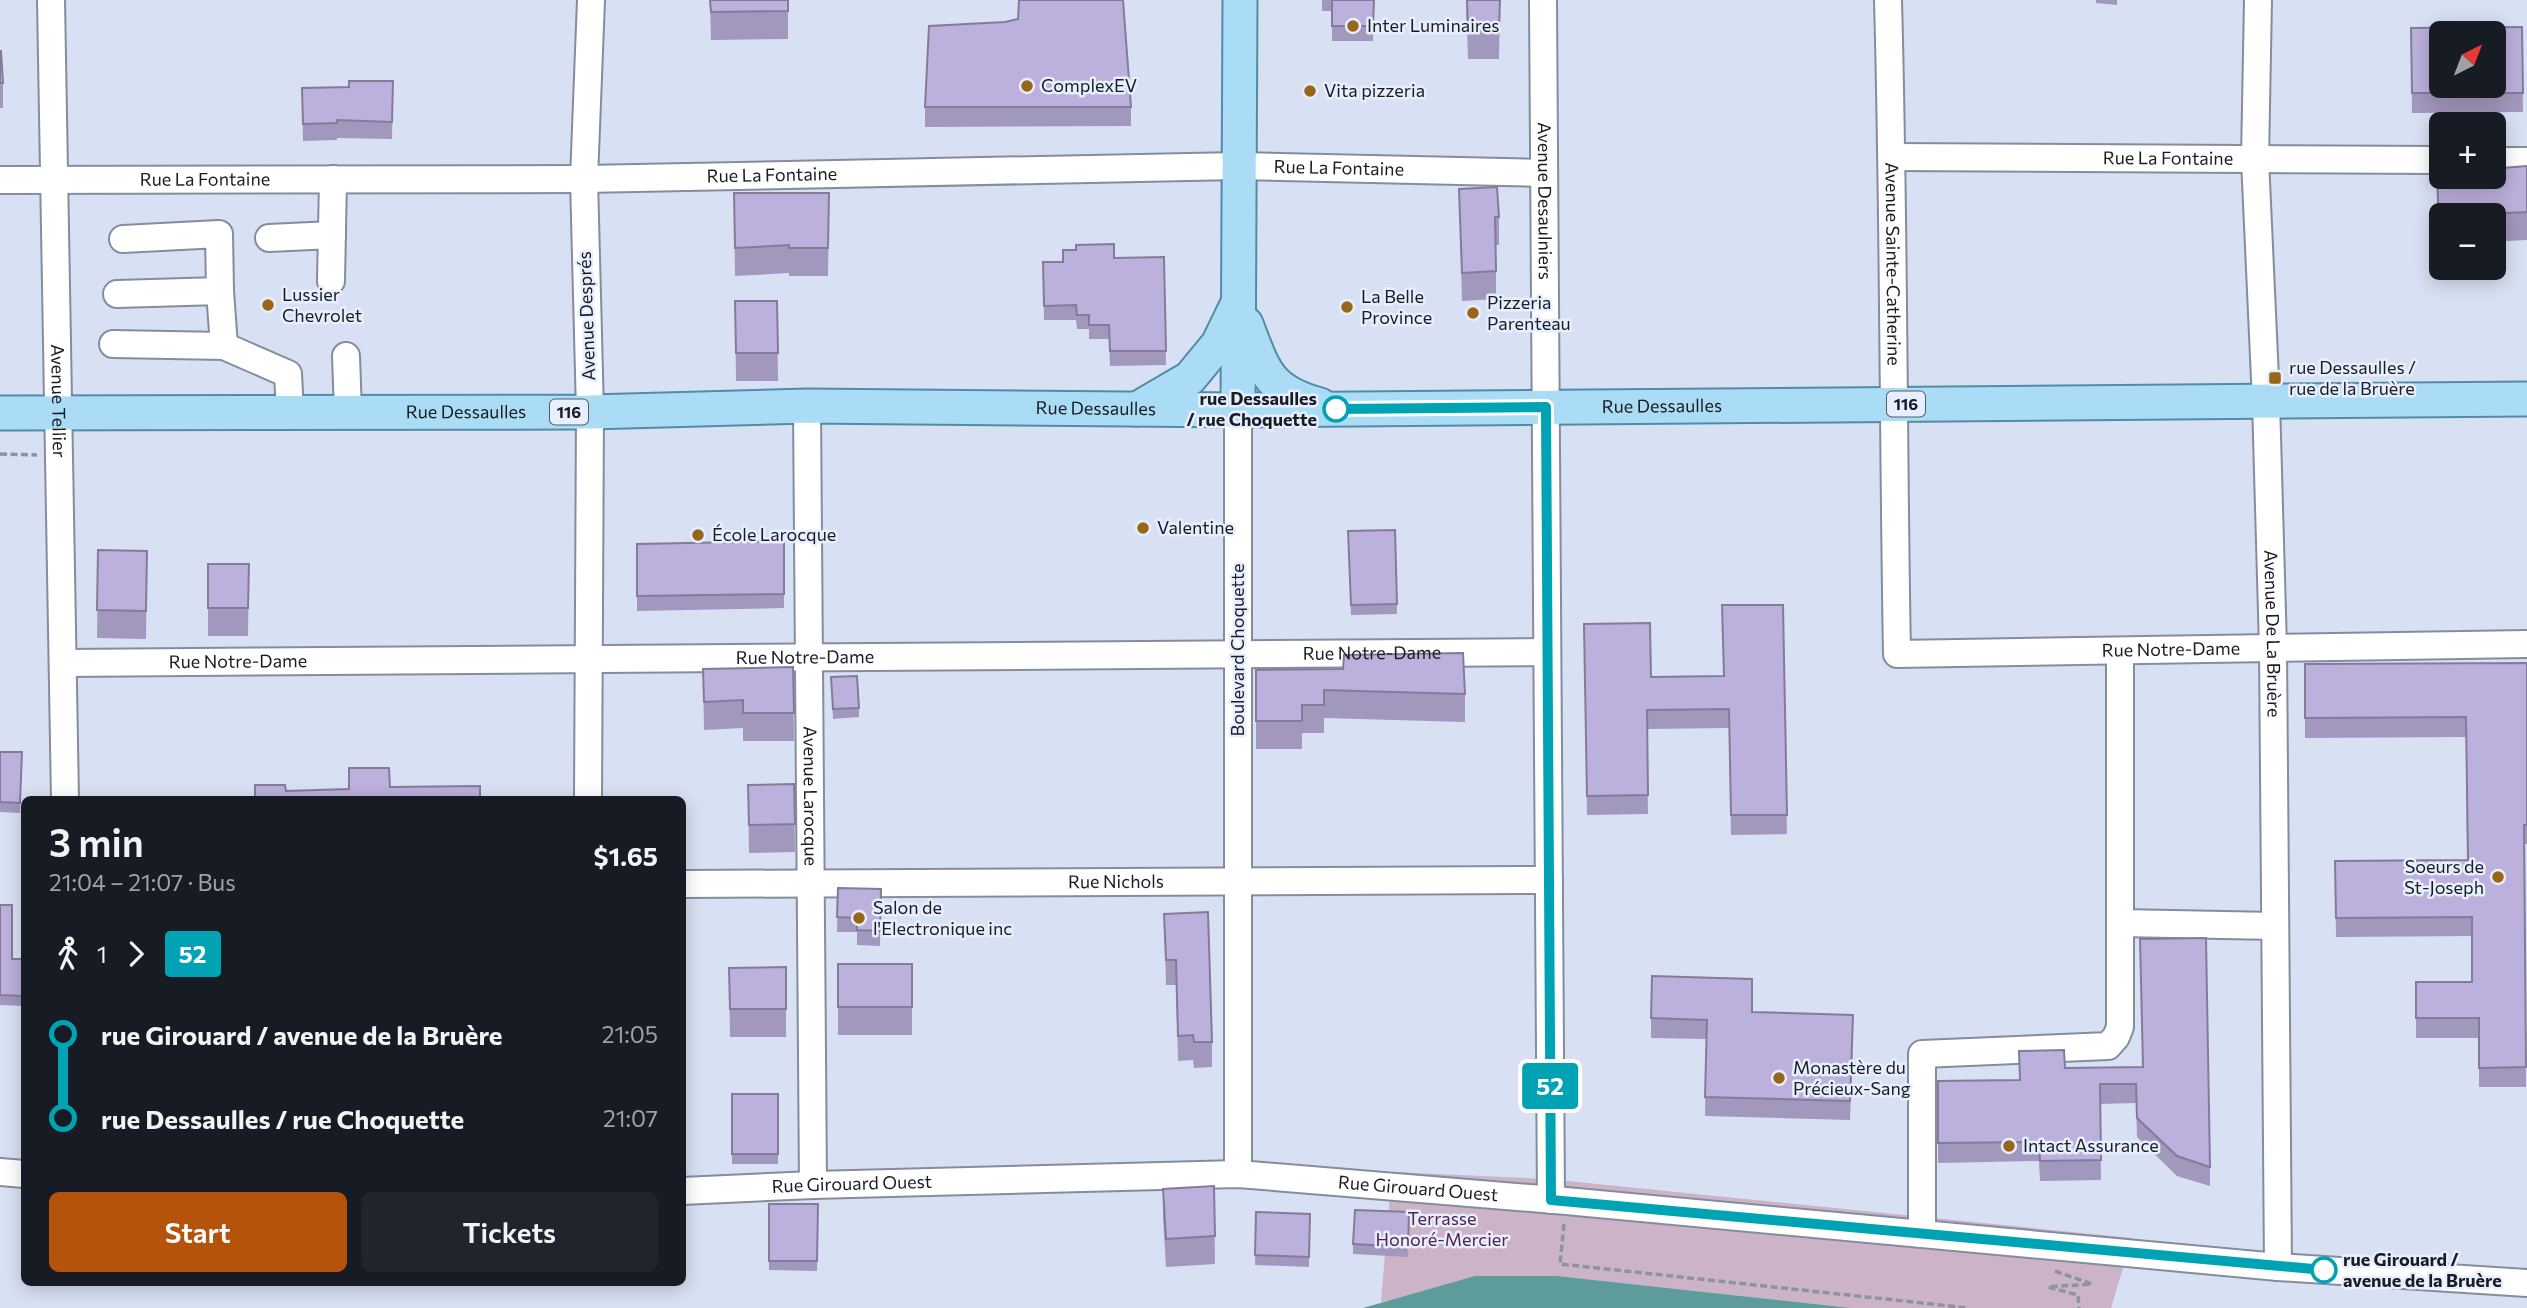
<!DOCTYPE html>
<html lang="en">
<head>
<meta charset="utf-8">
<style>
  :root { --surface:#171b24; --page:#20242c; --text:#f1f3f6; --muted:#9ea1a6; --accent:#b45309 }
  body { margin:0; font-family:Commissioner,sans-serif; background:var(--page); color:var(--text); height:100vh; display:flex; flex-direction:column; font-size:26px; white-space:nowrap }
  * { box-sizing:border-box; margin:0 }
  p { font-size:23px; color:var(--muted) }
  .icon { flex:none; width:38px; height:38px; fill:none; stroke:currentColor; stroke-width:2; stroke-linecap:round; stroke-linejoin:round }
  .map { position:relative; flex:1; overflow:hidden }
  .sheet { position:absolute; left:21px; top:796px; width:665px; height:490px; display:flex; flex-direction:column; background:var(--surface); border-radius:10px; box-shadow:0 4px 18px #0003 }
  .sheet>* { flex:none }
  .badge { padding:0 14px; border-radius:5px; font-size:24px; line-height:46px }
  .needle { width:46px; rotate:42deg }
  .tools { position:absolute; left:2429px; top:21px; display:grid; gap:14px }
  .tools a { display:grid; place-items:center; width:77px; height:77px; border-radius:10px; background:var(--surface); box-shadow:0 4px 18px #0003; font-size:35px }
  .map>.badge { position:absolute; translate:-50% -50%; box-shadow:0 0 0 4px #fff }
  .legs { display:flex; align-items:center; gap:10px; height:77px; padding:0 28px; font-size:23px }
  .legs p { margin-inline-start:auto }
  .overview { display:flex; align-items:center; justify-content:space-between; height:119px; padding:0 28px }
  h1 { font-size:38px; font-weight:600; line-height:52px }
  .primary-button { display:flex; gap:14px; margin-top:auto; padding:14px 28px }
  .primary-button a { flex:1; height:80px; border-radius:10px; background:var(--accent); color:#fff; font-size:28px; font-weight:600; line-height:80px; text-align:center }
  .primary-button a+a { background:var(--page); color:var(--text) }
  ul { padding:0 28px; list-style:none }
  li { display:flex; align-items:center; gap:24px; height:84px; font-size:26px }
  li i { display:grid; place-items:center; width:10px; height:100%; margin:0 9px; background:currentColor }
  li i::after { content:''; width:18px; height:18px; margin:-9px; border:5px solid; border-radius:50%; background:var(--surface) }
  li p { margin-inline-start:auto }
  li:first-child i { background:linear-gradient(#0000 50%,currentColor 0) }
  li:last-child i { background:linear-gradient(currentColor 50%,#0000 0) }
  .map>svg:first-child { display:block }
</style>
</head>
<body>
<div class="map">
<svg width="2527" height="1308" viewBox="0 0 2527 1308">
  <rect width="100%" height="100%" fill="#d8e1f3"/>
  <path fill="#ccb3c8" d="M 1392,1172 L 1548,1179 L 2132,1238 L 2111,1308 L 1851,1308 L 1557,1276 L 1381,1302 Z"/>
  <path fill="#5e9b9b" d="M 1475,1276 L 1557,1276 L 1851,1308 L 1363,1308 Z"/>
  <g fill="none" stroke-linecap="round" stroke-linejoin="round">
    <g stroke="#848d9d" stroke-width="30">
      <g id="minor">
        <path id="s1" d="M 51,0 L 65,800"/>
        <path id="s2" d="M 1543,0 L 1551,1200"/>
        <path id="s3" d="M 1888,0 C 1894,218 1893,436 1897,654 L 2527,644"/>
        <path id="s4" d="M 2258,0 L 2255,159 L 2266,401 L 2273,648 L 2278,1267"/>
        <path id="s5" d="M 1893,157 L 2441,160"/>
        <path d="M 2494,161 L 2527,161"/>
        <path id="s6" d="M 0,180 L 584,179 L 1238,166 L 1544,173"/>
        <path d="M 269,238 L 332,235"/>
        <path d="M 123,239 L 219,234 L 220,291"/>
        <path d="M 331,281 L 333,179"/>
        <path d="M 117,294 L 220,291 L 224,346"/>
        <path d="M 113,344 L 224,346 L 288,374 L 290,412"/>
        <path d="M 346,356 L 348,412"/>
        <path id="s7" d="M 807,406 L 813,1185"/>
        <path d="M 1238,410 L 1238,1174"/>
        <path id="s8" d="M 63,663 L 1547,652"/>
        <path d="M 588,800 L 590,412 L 584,179 L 591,0"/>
        <path id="s9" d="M 682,884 L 1549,880"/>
        <path d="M 2120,923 L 2275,926"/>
        <path d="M 0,1172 L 24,1174"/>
        <path id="s10" d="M 682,1191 L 813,1185 L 1238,1174 L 1566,1201 L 2278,1267 L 2527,1283"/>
        <path d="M 1922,1234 L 1922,1054 L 2108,1046 L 2116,1037 L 2120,1027 L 2120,651"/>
      </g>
    </g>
    <g stroke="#528ba7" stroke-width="37">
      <g id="major">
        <path d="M 1246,324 C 1264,371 1268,391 1320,405"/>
        <path d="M 1137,409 L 1190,378 L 1218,344 L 1236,307"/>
        <path d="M 1238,410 L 1240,0"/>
        <path id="s11" d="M 0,413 L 590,412 L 807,406 L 1238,410 L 2527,399"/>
      </g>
    </g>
    <g stroke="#8d94a1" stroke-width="3.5" stroke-dasharray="7 3.5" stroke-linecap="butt">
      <path d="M 0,454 L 37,455"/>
      <path d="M 1564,1224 L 1560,1264 L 1969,1308"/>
      <path d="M 2055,1271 L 2092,1284 L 2048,1287 L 2078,1295 L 2079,1308"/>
    </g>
    <use href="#minor" stroke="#fff" stroke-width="26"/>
    <use href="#major" stroke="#aaddf5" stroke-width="33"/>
  </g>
  <g fill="#a297bd">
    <path d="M 710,0 L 788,0 L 788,39 L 711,40 Z"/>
    <path d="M 1322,0 L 1374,0 L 1373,41 L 1332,41 L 1332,11 L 1322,11 Z"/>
    <path d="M 1466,0 L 1500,0 L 1499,59 L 1468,59 Z"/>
    <path d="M 2096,0 L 2117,0 L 2117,5 L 2096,3 Z"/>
    <path d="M 1018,19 L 1131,107 L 1131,126 L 925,127 L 925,107 L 1005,22 Z"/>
    <path d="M 2522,27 L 2523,112 L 2412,113 L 2411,28 Z"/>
    <path d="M 0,51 L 3,83 L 3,108 L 0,108 Z"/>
    <path d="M 393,81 L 392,139 L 337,138 L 337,140 L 303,141 L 302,88 L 349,87 Z"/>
    <path d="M 2527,166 L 2527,240 L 2508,241 L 2494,240 L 2494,215 L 2441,215 L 2441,253 L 2439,253 L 2437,175 L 2501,174 Z"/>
    <path d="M 1459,189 L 1499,217 L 1499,245 L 1496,245 L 1496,299 L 1462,301 Z"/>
    <path d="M 734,193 L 829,193 L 828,276 L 789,276 L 789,273 L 735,276 Z"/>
    <path d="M 1164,257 L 1166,365 L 1110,366 L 1109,339 L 1089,339 L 1089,329 L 1077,329 L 1076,320 L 1044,320 L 1043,262 L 1063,262 L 1114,258 Z"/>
    <path d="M 735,301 L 777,301 L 778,381 L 736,381 Z"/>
    <path d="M 1395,530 L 1397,614 L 1351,615 L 1348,531 Z"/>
    <path d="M 784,541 L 784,608 L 637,611 L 637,544 Z"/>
    <path d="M 98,550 L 147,551 L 146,639 L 97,638 Z"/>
    <path d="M 208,564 L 249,564 L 248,636 L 208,636 Z"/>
    <path d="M 1783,605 L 1787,834 L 1731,835 L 1729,728 L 1647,729 L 1648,814 L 1587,815 L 1584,624 L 1651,677 L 1723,676 Z"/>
    <path d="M 2527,663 L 2527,844 L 2525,844 L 2526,1087 L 2479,1087 L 2479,1038 L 2416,1038 L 2416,982 L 2472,982 L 2472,936 L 2336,937 L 2335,861 L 2467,860 L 2466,737 L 2305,738 L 2305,664 Z"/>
    <path d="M 793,667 L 794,741 L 743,741 L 743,728 L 704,730 L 703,669 Z"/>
    <path d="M 1256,670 L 1465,694 L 1465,722 L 1324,718 L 1324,733 L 1302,733 L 1302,749 L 1256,749 Z"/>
    <path d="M 831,677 L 859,708 L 859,717 L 833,719 Z"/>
    <path d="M 0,752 L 22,752 L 20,813 L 0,812 Z"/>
    <path d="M 794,784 L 795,852 L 749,853 L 748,785 Z"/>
    <path d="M 838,888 L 881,889 L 880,946 L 857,945 L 857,932 L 837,932 Z"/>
    <path d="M 0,905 L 12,959 L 24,959 L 24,1006 L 0,1005 Z"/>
    <path d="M 1164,914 L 1212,1042 L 1212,1067 L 1194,1068 L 1193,1060 L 1178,1061 L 1176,985 L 1166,985 Z"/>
    <rect x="838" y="964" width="74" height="71"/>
    <path d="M 786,967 L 786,1037 L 730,1037 L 729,968 Z"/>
    <path d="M 1752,1012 L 1853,1035 L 1850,1120 L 1705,1116 L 1706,1039 L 1651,1038 L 1651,1018 Z"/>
    <path d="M 2142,1067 L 2210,1167 L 2210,1186 L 2177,1176 L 2137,1137 L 2136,1103 L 2100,1104 L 2101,1180 L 2040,1181 L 2039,1161 L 1938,1163 L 1938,1081 L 2019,1080 L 2065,1068 Z"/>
    <rect x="732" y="1094" width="46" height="70"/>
    <path d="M 1214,1186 L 1215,1264 L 1166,1267 L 1163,1217 L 1163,1189 Z"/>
    <path d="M 769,1204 L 818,1204 L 817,1271 L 769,1270 Z"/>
    <path d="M 1256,1212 L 1310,1214 L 1309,1267 L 1255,1265 Z"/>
    <path d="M 1409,1212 L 1408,1257 L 1353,1254 L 1353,1244 Z"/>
  </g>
  <g fill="#bcb0dc" stroke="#847b9a" stroke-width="2" fill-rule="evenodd">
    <path d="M 710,0 L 788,0 L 788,11 L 711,12 Z"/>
    <path d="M 1019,0 L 1123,0 L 1131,107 L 925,107 L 929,26 L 1005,22 L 1018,19 Z"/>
    <path d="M 1332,0 L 1374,0 L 1373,26 L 1332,26 Z"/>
    <path d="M 1467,0 L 1500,0 L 1499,31 L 1468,31 Z"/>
    <path d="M 2522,27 L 2523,93 L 2412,93 L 2411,28 ZM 2441,33 L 2494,33 L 2494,86 L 2441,86 Z"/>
    <path d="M 0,51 L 1,51 L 3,83 L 0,83 Z"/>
    <path d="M 349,81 L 393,81 L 392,122 L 337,120 L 337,123 L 303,124 L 302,88 L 349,87 Z"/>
    <path d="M 2527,166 L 2527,212 L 2508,213 L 2474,211 L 2474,215 L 2441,215 L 2441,225 L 2439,225 L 2437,175 L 2441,175 L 2441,177 L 2494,177 L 2494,174 L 2501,174 L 2502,168 Z"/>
    <path d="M 1497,187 L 1499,217 L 1495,217 L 1496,271 L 1462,273 L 1459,189 Z"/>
    <path d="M 734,193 L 829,193 L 828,248 L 789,248 L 789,245 L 735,248 Z"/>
    <path d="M 1114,244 L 1114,258 L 1164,257 L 1166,351 L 1110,351 L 1109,325 L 1089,325 L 1089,315 L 1077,315 L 1076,305 L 1044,306 L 1043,262 L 1063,262 L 1063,250 L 1076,250 L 1076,245 Z"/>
    <path d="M 735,301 L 777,301 L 778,353 L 736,353 Z"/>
    <path d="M 1395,530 L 1397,604 L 1351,605 L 1348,531 Z"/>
    <path d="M 784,541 L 784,594 L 637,596 L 637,544 Z"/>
    <path d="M 98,550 L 147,551 L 146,611 L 97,610 Z"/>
    <path d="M 208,564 L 249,564 L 248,608 L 208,608 Z"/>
    <path d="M 1722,605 L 1783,605 L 1787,815 L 1731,815 L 1729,709 L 1647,710 L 1648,795 L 1587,796 L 1584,624 L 1650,623 L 1651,677 L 1724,676 Z"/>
    <path d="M 1463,653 L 1465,694 L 1324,690 L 1324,705 L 1302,705 L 1302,721 L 1256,721 L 1256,670 L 1343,669 L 1344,655 Z"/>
    <path d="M 2527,663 L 2527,825 L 2524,825 L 2526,1067 L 2479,1068 L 2479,1018 L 2416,1018 L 2416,982 L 2472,982 L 2472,917 L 2336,918 L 2335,861 L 2468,860 L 2466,717 L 2305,718 L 2305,664 Z"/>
    <path d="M 793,667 L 794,713 L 743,713 L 743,700 L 704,702 L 703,669 Z"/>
    <path d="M 857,676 L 859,708 L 833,709 L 831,677 Z"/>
    <path d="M 0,752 L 22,752 L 20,803 L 0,802 Z"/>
    <path d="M 349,768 L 389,768 L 390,787 L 480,786 L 480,800 L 255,800 L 255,785 L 285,785 L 286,791 L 349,789 Z"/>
    <path d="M 794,784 L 795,824 L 749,825 L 748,785 Z"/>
    <path d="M 838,888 L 881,889 L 880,931 L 857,930 L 857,918 L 837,917 Z"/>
    <path d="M 0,905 L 12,905 L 12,959 L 24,959 L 24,996 L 0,995 Z"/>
    <path d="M 1208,912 L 1212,1042 L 1194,1042 L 1193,1035 L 1178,1036 L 1176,960 L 1166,960 L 1164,914 Z"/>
    <path d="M 2206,938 L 2210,1167 L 2177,1156 L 2137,1118 L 2136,1084 L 2100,1084 L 2101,1160 L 2040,1161 L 2039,1142 L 1938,1143 L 1938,1081 L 2020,1080 L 2019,1051 L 2064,1050 L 2065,1068 L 2143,1067 L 2140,939 Z"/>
    <rect x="838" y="964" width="74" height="43"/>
    <path d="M 786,967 L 786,1009 L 730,1009 L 729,968 Z"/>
    <path d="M 1652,976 L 1752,979 L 1752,1012 L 1853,1015 L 1850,1101 L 1705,1097 L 1707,1020 L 1651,1018 Z"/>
    <rect x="732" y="1094" width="46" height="60"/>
    <path d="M 1214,1186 L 1215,1236 L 1166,1239 L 1163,1189 Z"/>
    <path d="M 769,1204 L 818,1204 L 817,1261 L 769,1261 Z"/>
    <path d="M 1355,1210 L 1409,1212 L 1408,1247 L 1353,1244 Z"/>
    <path d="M 1256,1212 L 1310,1214 L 1309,1257 L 1255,1255 Z"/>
  </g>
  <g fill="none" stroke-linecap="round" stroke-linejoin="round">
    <g stroke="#fff" stroke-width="16">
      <path id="line-1" d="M 1336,409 L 1546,407 L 1551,1200 L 2324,1270"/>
    </g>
    <use href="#line-1" stroke="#00a3b4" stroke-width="10"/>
  </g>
  <g fill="#976618" stroke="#e7eefd" stroke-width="2.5">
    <circle cx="1353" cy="26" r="7"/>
    <circle cx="1027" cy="86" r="7"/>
    <circle cx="1310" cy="91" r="7"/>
    <circle cx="268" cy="305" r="7"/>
    <circle cx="1347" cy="307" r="7"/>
    <circle cx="1473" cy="313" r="7"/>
    <rect x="2268" y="371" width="14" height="14" rx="3.5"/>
    <circle cx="1143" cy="528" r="7"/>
    <circle cx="698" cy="535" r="7"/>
    <circle cx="2498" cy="877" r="7"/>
    <circle cx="859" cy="918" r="7"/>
    <circle cx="1779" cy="1078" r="7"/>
    <circle cx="2009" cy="1146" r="7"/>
  </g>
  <g fill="#fff" stroke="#00a3b4" stroke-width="3.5">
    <circle cx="1336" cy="409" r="12"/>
    <circle cx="2324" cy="1270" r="12"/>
  </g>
  <g text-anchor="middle" stroke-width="5" stroke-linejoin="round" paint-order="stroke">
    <g fill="#e7eefd" stroke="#575b64" stroke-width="2">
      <rect x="1887" y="391.5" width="38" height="25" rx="5"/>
      <rect x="550" y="399.5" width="38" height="25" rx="5"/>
    </g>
    <g font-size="16" font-weight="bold" fill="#191c22">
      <text x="1906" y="410">116</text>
      <text x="569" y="418">116</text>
    </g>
    <g font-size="18" fill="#191c22" stroke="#e7eefd" text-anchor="start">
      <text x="1367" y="32">Inter Luminaires</text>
      <text x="1041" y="92">ComplexEV</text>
      <text x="1324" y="97">Vita pizzeria</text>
      <text x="282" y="301">Lussier<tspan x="282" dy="21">Chevrolet</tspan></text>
      <text x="1361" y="303">La Belle<tspan x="1361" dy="21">Province</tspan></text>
      <text x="1487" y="309">Pizzeria<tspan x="1487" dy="21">Parenteau</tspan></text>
      <text x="2289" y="374">rue Dessaulles /<tspan x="2289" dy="21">rue de la Bruère</tspan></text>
      <text x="1157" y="534">Valentine</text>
      <text x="712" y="541">École Larocque</text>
      <text x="2484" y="873" text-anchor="end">Soeurs de<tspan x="2484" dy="21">St-Joseph</tspan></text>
      <text x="873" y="914">Salon de<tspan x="873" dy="21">l'Electronique inc</tspan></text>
      <text x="1793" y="1074">Monastère du<tspan x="1793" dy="21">Précieux-Sang</tspan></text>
      <text x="2023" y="1152">Intact Assurance</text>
    </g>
    <g font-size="18" fill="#191c22" stroke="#e7eefd">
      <text dy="6" stroke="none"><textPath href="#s5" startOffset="275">Rue La Fontaine</textPath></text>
      <text dy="6" stroke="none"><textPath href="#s6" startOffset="1339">Rue La Fontaine</textPath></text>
      <text dy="6" stroke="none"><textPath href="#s6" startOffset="772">Rue La Fontaine</textPath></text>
      <text dy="6" stroke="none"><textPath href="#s6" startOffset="205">Rue La Fontaine</textPath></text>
      <text dy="6" stroke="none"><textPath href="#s2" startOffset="201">Avenue Desaulniers</textPath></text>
      <text dy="6" stroke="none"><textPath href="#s3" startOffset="264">Avenue Sainte-Catherine</textPath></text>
      <text transform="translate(587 316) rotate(-92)" y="6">Avenue Després</text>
      <text dy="6" stroke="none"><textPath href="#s1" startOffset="401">Avenue Tellier</textPath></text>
      <text dy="6" stroke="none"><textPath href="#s11" startOffset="1662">Rue Dessaulles</textPath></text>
      <text dy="6" stroke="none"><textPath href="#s11" startOffset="1096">Rue Dessaulles</textPath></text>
      <text dy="6" stroke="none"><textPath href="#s11" startOffset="466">Rue Dessaulles</textPath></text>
      <text dy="6" stroke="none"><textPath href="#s4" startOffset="634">Avenue De La Bruère</textPath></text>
      <text transform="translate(1238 650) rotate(-90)" y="6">Boulevard Choquette</text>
      <text dy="6" stroke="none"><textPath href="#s3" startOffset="928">Rue Notre-Dame</textPath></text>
      <text dy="6" stroke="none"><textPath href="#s8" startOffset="1309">Rue Notre-Dame</textPath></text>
      <text dy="6" stroke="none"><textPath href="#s8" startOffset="742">Rue Notre-Dame</textPath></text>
      <text dy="6" stroke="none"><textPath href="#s8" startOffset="175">Rue Notre-Dame</textPath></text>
      <text dy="6" stroke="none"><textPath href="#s7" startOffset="390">Avenue Larocque</textPath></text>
      <text dy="6" stroke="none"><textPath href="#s9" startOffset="434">Rue Nichols</textPath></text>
      <text dy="6" stroke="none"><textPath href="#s10" startOffset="170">Rue Girouard Ouest</textPath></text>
      <text dy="6" stroke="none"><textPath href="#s10" startOffset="737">Rue Girouard Ouest</textPath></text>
    </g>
    <g font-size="18" font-weight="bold" fill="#191c22" stroke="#e7eefd" text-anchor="end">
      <text x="1317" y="405">rue Dessaulles<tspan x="1317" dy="21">/ rue Choquette</tspan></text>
      <text x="2343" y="1266" text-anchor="start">rue Girouard /<tspan x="2343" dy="21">avenue de la Bruère</tspan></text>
    </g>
    <g font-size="18" fill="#54244f" stroke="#e7eefd">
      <text x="1442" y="1225">Terrasse<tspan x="1442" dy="21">Honoré-Mercier</tspan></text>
    </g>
  </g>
</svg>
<div class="tools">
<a><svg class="needle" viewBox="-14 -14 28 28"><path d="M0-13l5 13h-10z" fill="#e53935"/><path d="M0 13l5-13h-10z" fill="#9ea1a6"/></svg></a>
<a>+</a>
<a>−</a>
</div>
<b class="badge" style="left:1550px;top:1086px;background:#00a3b4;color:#fff">52</b>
<section class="sheet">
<div class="overview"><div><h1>3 min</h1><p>21:04 – 21:07 · Bus</p></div><b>$1.65</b></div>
<div class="legs"><svg class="icon" aria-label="walk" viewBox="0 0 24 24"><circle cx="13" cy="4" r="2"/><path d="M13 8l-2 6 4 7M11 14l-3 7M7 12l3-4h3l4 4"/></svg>1<svg class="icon" aria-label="forward" viewBox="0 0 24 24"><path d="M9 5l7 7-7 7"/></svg><b class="badge" style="background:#00a3b4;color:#fff">52</b></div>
<ul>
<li><i style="color:#00a3b4"></i><b>rue Girouard / avenue de la Bruère</b><p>21:05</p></li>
<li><i style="color:#00a3b4"></i><b>rue Dessaulles / rue Choquette</b><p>21:07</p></li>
</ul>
<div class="primary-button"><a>Start</a><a>Tickets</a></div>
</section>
</div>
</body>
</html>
